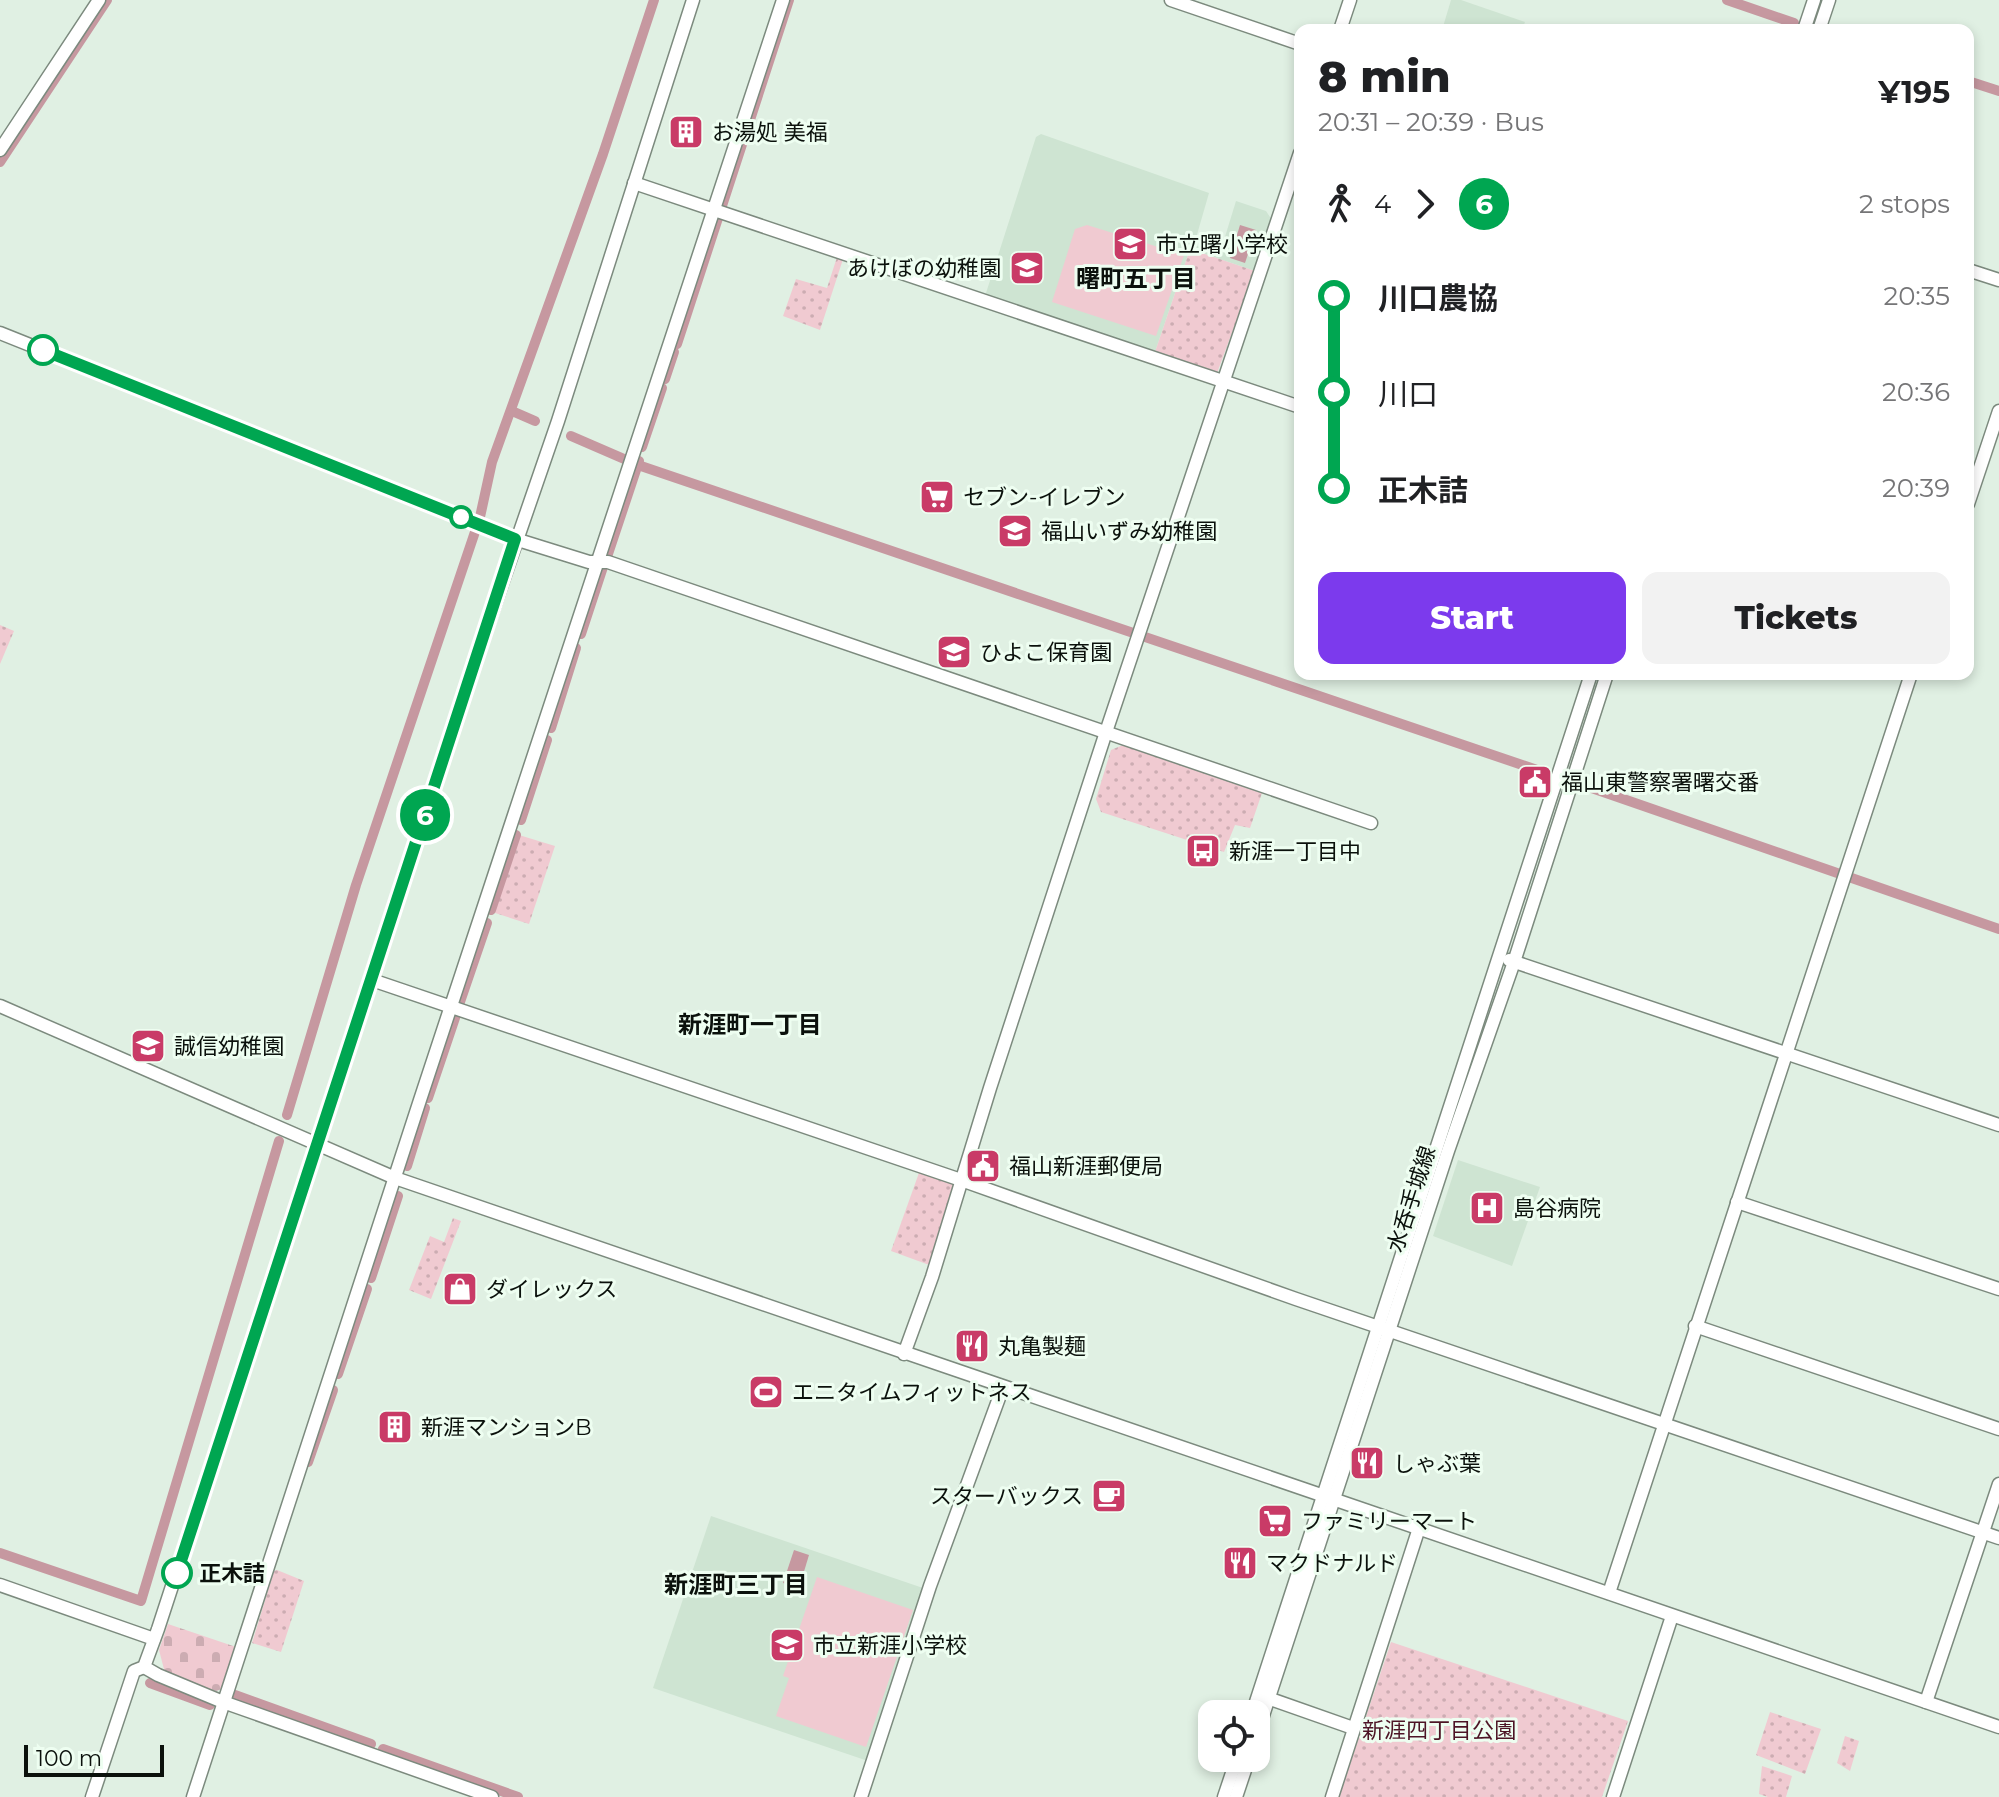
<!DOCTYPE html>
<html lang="en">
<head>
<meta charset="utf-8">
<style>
  :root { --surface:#fff; --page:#f2f2f2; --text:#202124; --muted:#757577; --accent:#7c3aed }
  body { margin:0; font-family:Montserrat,"Noto Sans JP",sans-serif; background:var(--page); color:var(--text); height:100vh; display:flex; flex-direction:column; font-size:30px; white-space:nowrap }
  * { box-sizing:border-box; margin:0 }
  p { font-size:26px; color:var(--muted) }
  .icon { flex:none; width:44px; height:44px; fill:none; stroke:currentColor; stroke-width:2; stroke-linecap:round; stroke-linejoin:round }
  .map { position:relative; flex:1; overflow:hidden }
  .details { position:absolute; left:1294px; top:24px; width:680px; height:656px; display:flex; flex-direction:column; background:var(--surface); border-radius:16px; box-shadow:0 4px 12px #0003 }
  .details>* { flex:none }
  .badge { padding:0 16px; border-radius:26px; font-size:28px; line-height:52px }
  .tools { position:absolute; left:1198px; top:1700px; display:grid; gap:16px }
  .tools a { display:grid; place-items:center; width:72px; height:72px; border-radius:16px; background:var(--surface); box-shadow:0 4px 12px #0003; font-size:40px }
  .scale { position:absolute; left:24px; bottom:20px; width:140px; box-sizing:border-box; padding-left:8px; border:4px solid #0b110c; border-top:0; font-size:22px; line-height:28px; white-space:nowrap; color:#0b110c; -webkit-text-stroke:6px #eefef1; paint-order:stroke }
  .map>.badge { position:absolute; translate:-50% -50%; box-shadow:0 0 0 4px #fff }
  .legs { display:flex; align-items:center; gap:12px; height:88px; padding:0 24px; font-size:26px }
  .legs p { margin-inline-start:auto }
  .summary { display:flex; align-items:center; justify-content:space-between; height:136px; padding:0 24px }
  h1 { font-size:44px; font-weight:800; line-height:60px }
  .action { display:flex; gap:16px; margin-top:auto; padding:16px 24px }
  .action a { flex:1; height:92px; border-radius:16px; background:var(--accent); color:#fff; font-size:32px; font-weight:800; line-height:92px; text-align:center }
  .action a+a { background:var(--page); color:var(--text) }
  ul { padding:0 24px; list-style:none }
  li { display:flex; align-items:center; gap:28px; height:96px; font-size:30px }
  li i { display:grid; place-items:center; width:12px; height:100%; margin:0 10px; background:currentColor }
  li i::after { content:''; width:20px; height:20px; margin:-10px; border:6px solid; border-radius:50%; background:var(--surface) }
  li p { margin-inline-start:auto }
  li:first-child i { background:linear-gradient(#0000 50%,currentColor 0) }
  li:last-child i { background:linear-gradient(currentColor 50%,#0000 0) }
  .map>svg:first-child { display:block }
</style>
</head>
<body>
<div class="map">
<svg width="1999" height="1797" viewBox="0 0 1999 1797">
  <defs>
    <pattern id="grass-dots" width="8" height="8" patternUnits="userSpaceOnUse" patternTransform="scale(2)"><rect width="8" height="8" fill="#f0cad1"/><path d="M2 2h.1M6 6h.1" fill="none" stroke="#ccacb2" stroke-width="1.8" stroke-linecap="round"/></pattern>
    <pattern id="cemetery-stones" width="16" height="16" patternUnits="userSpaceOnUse" patternTransform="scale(2)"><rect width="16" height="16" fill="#f0cad1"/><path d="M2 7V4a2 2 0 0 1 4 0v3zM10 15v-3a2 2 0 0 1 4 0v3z" fill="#ccacb2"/></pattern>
  </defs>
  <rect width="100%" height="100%" fill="#e0f0e3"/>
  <g fill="#cee4d2">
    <path d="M 1451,0 L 1461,0 L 1525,22 L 1522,30 L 1442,30 Z"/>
    <path d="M 1041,134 L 1209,193 L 1194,245 L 1220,253 L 1236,201 L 1266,211 L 1272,220 L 1255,271 L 1190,249 L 1155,352 L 988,297 L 986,293 L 1036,137 Z"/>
    <path d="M 1458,1160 L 1540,1187 L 1512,1266 L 1433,1236 Z"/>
    <path d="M 711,1516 L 923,1588 L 924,1593 L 869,1758 L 865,1760 L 653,1688 Z"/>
  </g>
  <g fill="url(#grass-dots)">
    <path d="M 1190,249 L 1255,271 L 1217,373 L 1155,352 Z"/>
    <path d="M 839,251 L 845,253 L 820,330 L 783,316 L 796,279 L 827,288 Z"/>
    <path d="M 0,625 L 14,631 L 0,664 Z"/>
    <path d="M 1123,745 L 1262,793 L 1250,828 L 1235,825 L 1224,852 L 1101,812 L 1096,799 L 1111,750 Z"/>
    <path d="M 519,835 L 555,846 L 529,924 L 492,912 Z"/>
    <path d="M 920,1170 L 959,1184 L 932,1266 L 891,1251 Z"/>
    <path d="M 453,1218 L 461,1221 L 431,1299 L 409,1290 L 430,1236 L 444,1242 Z"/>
    <path d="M 277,1570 L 304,1581 L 281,1652 L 252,1643 L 274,1571 Z"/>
    <path d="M 1391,1642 L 1628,1721 L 1602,1797 L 1339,1797 Z"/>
    <path d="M 1770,1712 L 1821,1729 L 1805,1774 L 1756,1755 Z"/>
    <path d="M 1845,1736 L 1859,1741 L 1850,1771 L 1837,1763 Z"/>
    <path d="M 1762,1766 L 1792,1776 L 1786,1797 L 1768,1797 L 1759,1794 Z"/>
  </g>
  <path fill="url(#cemetery-stones)" d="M 168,1624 L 236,1647 L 222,1689 L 216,1691 L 165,1673 L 159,1650 Z"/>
  <g fill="#f0cad1">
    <path d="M 1087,225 L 1184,255 L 1156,336 L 1052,302 L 1075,229 Z"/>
    <path d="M 817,1577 L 913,1610 L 866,1747 L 776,1716 L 789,1678 L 783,1676 Z"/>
  </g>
  <g fill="#c698a0">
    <path d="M 1240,225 L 1256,230 L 1245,263 L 1230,258 Z"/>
    <path d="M 794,1550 L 809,1555 L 799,1588 L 783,1583 Z"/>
  </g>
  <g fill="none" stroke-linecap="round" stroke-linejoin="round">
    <g stroke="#c698a0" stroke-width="10">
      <path d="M 1727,0 L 1794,23"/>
      <path d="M 1968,81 L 1999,91"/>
      <path d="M 0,162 L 107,0"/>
      <path d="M 677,344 L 789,0"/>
      <path d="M 665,379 L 674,352"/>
      <path d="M 512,411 L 535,421"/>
      <path d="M 571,436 L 638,465 L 1546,773"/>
      <path d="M 642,447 L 662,388"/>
      <path d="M 608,554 L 639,461"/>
      <path d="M 581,634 L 603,567"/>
      <path d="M 551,728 L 576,648"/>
      <path d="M 1583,785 L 1999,929"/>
      <path d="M 521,820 L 547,740"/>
      <path d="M 491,910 L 516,835"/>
      <path d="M 460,1002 L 487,923"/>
      <path d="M 428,1098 L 456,1015"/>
      <path d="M 287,1115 L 356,885 L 480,517 L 492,462 L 603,154 L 654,0"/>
      <path d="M 407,1166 L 425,1108"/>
      <path d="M 371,1278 L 398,1196"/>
      <path d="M 338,1374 L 367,1289"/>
      <path d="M 308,1462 L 333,1390"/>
      <path d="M 0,1553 L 141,1601 L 279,1141"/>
      <path d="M 150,1683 L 210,1705"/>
      <path d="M 235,1695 L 371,1744"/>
      <path d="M 383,1749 L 518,1797"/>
    </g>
    <g stroke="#7c8a7e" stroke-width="15">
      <g id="secondary">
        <path d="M 1171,0 L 1300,44"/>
        <path d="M 1340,30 L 1350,0"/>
        <path d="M 1804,30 L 1814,0"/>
        <path d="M 1819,30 L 1829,0"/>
        <path d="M 0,150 L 99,0"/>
        <path d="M 634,183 L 1300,407"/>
        <path d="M 1968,270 L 1999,280"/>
        <path d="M 0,333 L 515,539 L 589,562 L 608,562 L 1371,823"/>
        <path d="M 1968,504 L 1999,411"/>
        <path d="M 1509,960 L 1999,1125"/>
        <path d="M 372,980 L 961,1180 L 1296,1299 L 1999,1538"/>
        <path d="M 0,1006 L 395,1178 L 1999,1727"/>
        <path d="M 1737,1202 L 1999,1289"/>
        <path d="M 1695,1326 L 1999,1429"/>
        <path d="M 904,1354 L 932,1277 L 990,1088 L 1106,732 L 1300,153"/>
        <path d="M 0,1585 L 154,1639"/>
        <path d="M 1609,1593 L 1911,674"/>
        <path d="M 144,1667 L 158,1675 L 223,1702 L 492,1797"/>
        <path d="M 1262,1696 L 1353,1728"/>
        <path d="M 1926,1702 L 1999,1484"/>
        <path d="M 1252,1714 L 1591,674"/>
        <path d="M 1256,1737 L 1448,1151 L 1514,962 L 1607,674"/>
        <path d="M 92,1797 L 134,1671 L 144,1667 L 158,1629 L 454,723 L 558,421 L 693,0"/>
        <path d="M 193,1797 L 420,1100 L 783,0"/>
        <path d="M 861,1797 L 930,1586 L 1003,1387"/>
        <path d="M 1224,1797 L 1237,1758"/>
        <path d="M 1236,1797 L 1249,1758"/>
        <path d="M 1332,1797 L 1419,1528"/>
        <path d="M 1613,1797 L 1672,1616"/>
      </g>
    </g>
    <use href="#secondary" stroke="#fff" stroke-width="12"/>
  </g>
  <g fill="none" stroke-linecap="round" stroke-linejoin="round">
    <g stroke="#fff" stroke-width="18">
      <path id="line-1" d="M 43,350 L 515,539 L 177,1573"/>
    </g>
    <use href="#line-1" stroke="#00a651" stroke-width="12"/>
  </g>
  <defs>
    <g id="building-square" transform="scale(1.8)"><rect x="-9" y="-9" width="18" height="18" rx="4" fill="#c93b67" stroke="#eefef1"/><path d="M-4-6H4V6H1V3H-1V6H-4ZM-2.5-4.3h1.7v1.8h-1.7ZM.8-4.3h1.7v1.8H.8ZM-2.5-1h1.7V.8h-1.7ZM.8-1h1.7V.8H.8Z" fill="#fff"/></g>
    <g id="school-square" transform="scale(1.8)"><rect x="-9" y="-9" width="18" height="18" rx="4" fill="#c93b67" stroke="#eefef1"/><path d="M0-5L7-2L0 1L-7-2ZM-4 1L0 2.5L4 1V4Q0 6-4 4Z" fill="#fff"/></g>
    <g id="supermarket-square" transform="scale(1.8)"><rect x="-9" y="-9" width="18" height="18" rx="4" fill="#c93b67" stroke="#eefef1"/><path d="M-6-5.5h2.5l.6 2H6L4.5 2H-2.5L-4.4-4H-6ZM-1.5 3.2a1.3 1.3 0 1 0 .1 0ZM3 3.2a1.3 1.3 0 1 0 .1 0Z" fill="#fff"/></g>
    <g id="civic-square" transform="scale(1.8)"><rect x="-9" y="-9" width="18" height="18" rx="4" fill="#c93b67" stroke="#eefef1"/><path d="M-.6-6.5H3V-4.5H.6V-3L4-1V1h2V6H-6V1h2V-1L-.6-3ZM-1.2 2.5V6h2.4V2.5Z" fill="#fff"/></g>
    <g id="bus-square" transform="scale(1.8)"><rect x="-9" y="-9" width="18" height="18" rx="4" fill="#c93b67" stroke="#eefef1"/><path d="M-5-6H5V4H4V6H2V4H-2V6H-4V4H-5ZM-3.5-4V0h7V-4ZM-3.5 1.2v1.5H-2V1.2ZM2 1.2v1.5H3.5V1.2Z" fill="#fff"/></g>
    <g id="hospital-square" transform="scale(1.8)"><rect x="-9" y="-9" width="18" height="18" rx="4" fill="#c93b67" stroke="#eefef1"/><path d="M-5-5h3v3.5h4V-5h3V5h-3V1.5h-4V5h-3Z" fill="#fff"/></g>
    <g id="shop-square" transform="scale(1.8)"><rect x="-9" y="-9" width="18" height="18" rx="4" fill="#c93b67" stroke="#eefef1"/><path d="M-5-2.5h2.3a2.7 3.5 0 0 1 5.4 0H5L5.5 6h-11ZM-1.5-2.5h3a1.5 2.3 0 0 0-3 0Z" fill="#fff"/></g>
    <g id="restaurant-square" transform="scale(1.8)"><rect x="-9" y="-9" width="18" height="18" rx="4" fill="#c93b67" stroke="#eefef1"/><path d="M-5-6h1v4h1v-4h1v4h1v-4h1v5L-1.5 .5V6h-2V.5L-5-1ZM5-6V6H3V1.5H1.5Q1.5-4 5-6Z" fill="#fff"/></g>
    <g id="stadium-square" transform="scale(1.8)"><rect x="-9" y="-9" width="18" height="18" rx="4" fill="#c93b67" stroke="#eefef1"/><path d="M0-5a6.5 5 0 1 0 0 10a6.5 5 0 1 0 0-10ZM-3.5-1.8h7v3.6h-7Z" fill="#fff"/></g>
    <g id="cafe-square" transform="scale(1.8)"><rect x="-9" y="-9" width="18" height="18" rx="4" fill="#c93b67" stroke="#eefef1"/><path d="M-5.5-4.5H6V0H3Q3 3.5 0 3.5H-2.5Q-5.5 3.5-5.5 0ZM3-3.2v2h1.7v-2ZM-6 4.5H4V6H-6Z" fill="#fff"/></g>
  </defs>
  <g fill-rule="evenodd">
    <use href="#building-square" x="686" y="132"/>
    <use href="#school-square" x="1130" y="244"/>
    <use href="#school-square" x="1027" y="268"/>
    <use href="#supermarket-square" x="937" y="497"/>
    <use href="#school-square" x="1015" y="531"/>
    <use href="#school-square" x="954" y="652"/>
    <use href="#civic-square" x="1535" y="782"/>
    <use href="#bus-square" x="1203" y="851"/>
    <use href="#school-square" x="148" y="1046"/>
    <use href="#civic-square" x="983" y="1166"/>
    <use href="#hospital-square" x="1487" y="1208"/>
    <use href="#shop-square" x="460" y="1289"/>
    <use href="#restaurant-square" x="972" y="1346"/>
    <use href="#stadium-square" x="766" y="1392"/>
    <use href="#building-square" x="395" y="1427"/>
    <use href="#restaurant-square" x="1367" y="1463"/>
    <use href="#cafe-square" x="1109" y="1496"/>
    <use href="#supermarket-square" x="1275" y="1521"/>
    <use href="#restaurant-square" x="1240" y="1563"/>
    <use href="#school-square" x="787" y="1645"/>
  </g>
  <g fill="#fff" stroke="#00a651" stroke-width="4">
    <circle cx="43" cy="350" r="14"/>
    <circle cx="461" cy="517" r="10"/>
    <circle cx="177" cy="1573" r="14"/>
  </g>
  <g text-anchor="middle" stroke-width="6" stroke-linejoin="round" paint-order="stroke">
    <g font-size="22" fill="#0b110c" stroke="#eefef1" text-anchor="start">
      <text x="712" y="140">お湯処 美福</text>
      <text x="1156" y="252">市立曙小学校</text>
      <text x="1001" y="276" text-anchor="end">あけぼの幼稚園</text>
      <text x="963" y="505">セブン-イレブン</text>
      <text x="1041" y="539">福山いずみ幼稚園</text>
      <text x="980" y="660">ひよこ保育園</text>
      <text x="1561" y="790">福山東警察署曙交番</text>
      <text x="1229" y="859">新涯一丁目中</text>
      <text x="174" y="1054">誠信幼稚園</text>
      <text x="1009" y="1174">福山新涯郵便局</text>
      <text x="1513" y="1216">島谷病院</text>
      <text x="486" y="1297">ダイレックス</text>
      <text x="998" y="1354">丸亀製麺</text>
      <text x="792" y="1400">エニタイムフィットネス</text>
      <text x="421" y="1435">新涯マンションB</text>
      <text x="1393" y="1471">しゃぶ葉</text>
      <text x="1083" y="1504" text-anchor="end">スターバックス</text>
      <text x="1301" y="1529">ファミリーマート</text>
      <text x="1266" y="1571">マクドナルド</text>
      <text x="813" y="1653">市立新涯小学校</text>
    </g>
    <g font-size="22" fill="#0b110c" stroke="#eefef1">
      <text transform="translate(1411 1199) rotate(-72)" y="8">水呑手城線</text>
    </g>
    <g font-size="22" font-weight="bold" fill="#0b110c" stroke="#eefef1" text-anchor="start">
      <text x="199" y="1581">正木詰</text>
    </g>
    <g font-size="22" fill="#4d1425" stroke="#eefef1">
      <text x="1439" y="1738">新涯四丁目公園</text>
    </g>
    <g font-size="24" font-weight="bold" fill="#0b110c" stroke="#eefef1">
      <text x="1136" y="287">曙町五丁目</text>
      <text x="750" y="1033">新涯町一丁目</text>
      <text x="736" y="1593">新涯町三丁目</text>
    </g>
  </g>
</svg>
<div class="tools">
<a><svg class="icon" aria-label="locate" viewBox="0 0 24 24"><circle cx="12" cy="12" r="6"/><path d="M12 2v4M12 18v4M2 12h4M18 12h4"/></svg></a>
</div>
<div class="scale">100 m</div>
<b class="badge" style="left:425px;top:815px;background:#00a651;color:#fff">6</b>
<section class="details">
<div class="summary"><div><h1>8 min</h1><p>20:31 – 20:39 · Bus</p></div><b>¥195</b></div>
<div class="legs"><svg class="icon" aria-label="walk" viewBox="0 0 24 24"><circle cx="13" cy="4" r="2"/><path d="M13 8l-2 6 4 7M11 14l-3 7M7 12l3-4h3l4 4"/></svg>4<svg class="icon" aria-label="forward" viewBox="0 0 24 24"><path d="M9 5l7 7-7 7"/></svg><b class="badge" style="background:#00a651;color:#fff">6</b><p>2 stops</p></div>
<ul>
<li><i style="color:#00a651"></i><b>川口農協</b><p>20:35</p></li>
<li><i style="color:#00a651"></i><span>川口</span><p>20:36</p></li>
<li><i style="color:#00a651"></i><b>正木詰</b><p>20:39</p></li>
</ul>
<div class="action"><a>Start</a><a>Tickets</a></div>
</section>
</div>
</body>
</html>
